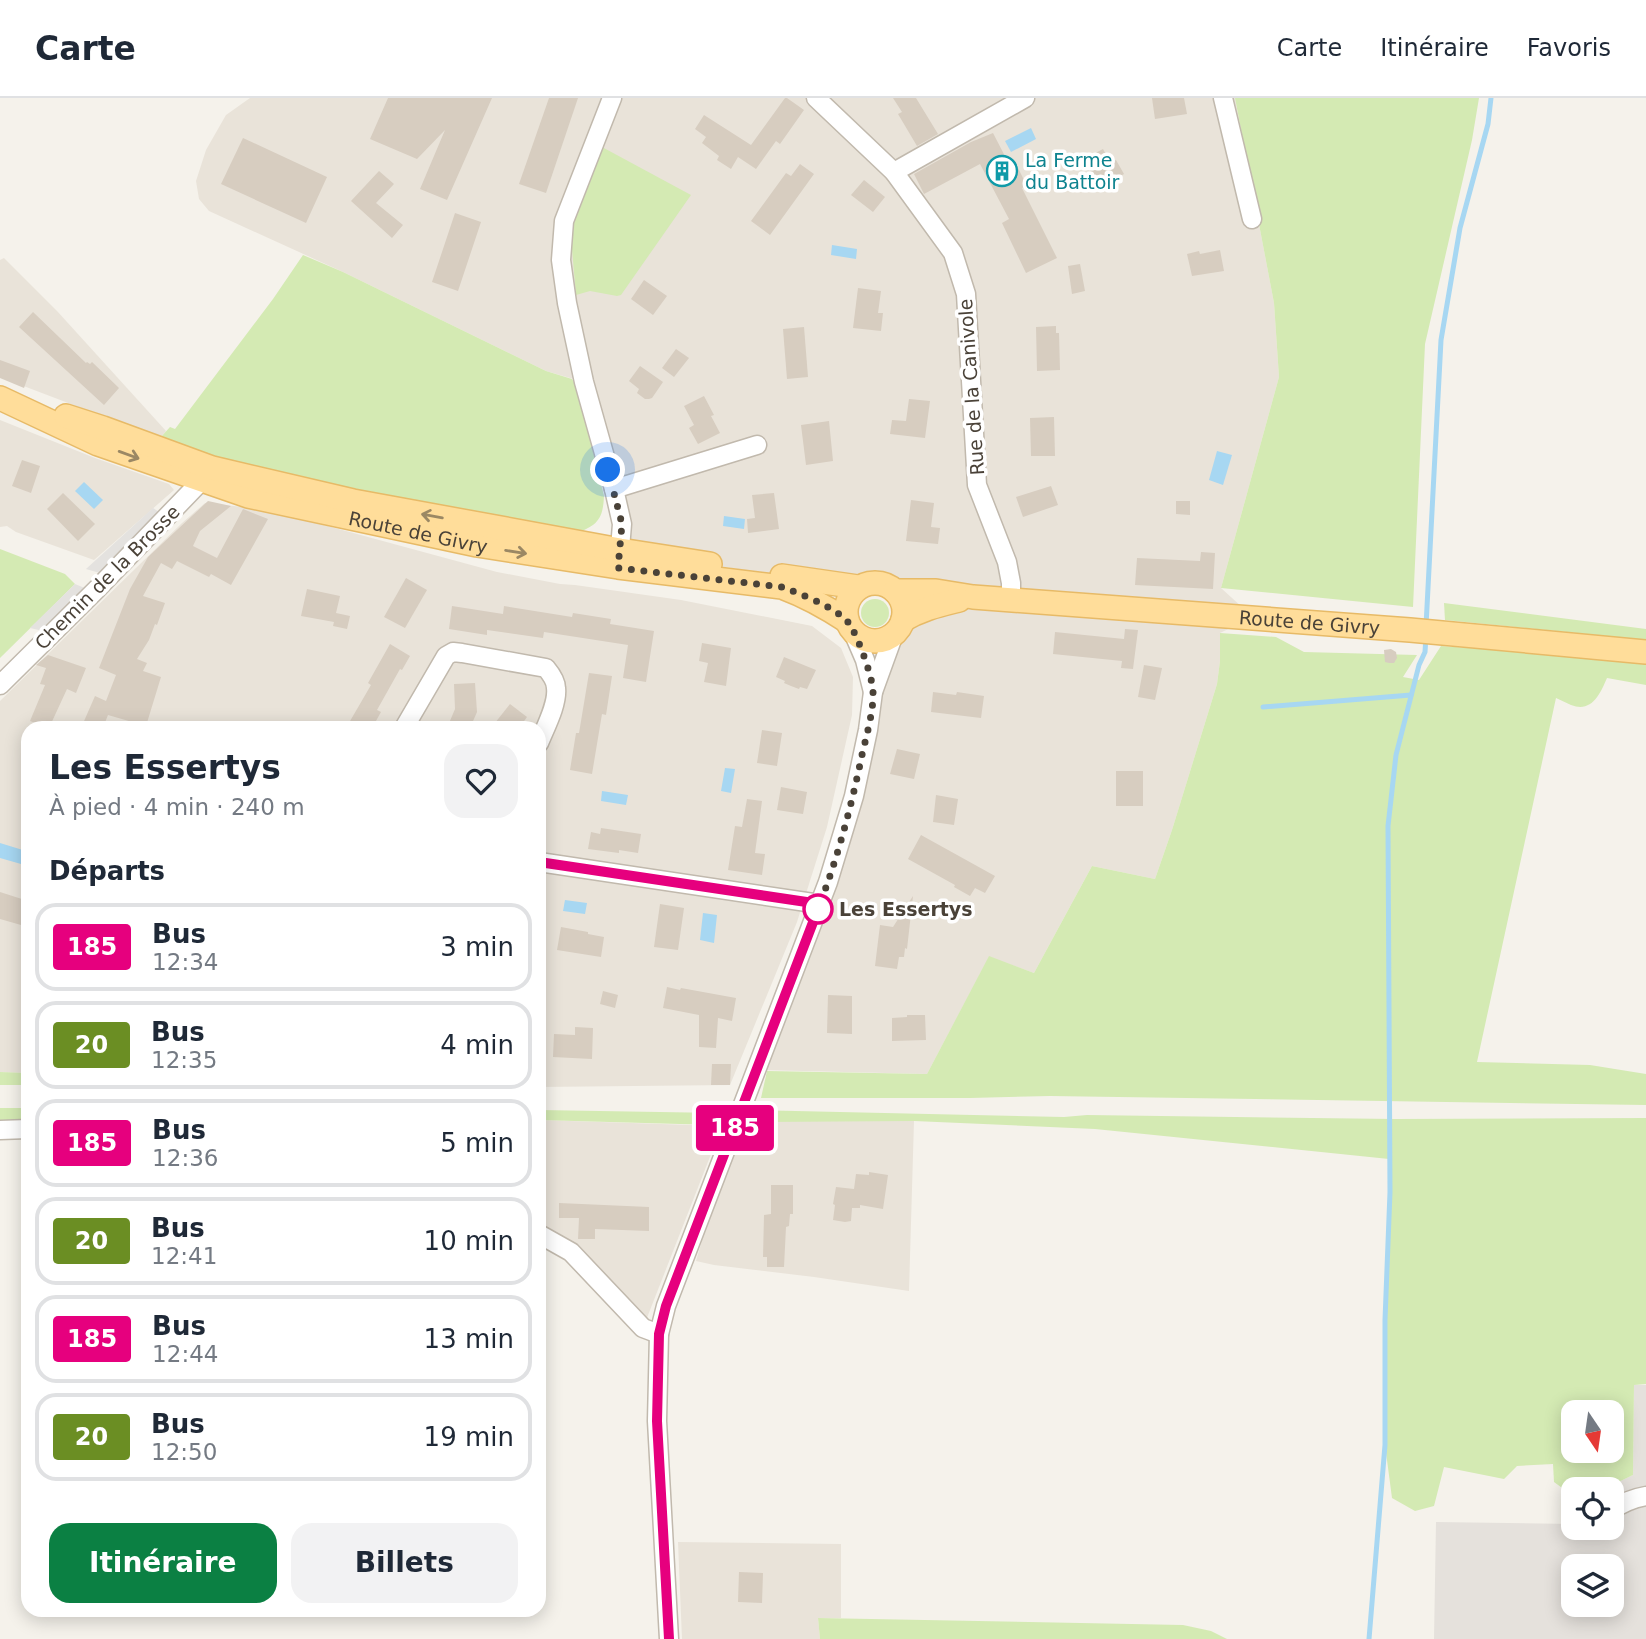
<!DOCTYPE html>
<html lang="fr">
<head>
<meta charset="utf-8">
<style>
  :root { --surface:#fff; --page:#f2f2f3; --text:#1f2937; --muted:#747a83; --line:#e0e1e3; --accent:#0b8043 }
  body { margin:0; font-family:"DejaVu Sans",sans-serif; background:var(--page); color:var(--text); height:100vh; display:flex; flex-direction:column; font-size:26px; white-space:nowrap }
  * { box-sizing:border-box; margin:0 }
  p { font-size:23px; color:var(--muted) }
  .icon { flex:none; width:38px; height:38px; fill:none; stroke:currentColor; stroke-width:2; stroke-linecap:round; stroke-linejoin:round }
  .map { position:relative; flex:1; overflow:hidden }
  .details { position:absolute; left:21px; top:623px; width:525px; height:896px; display:flex; flex-direction:column; background:var(--surface); border-radius:21px; box-shadow:0 4px 18px #0003 }
  .details>* { flex:none }
  .badge { padding:0 14px; border-radius:5px; font-size:24px; line-height:46px }
  .needle { width:46px; rotate:167deg }
  .tools { position:absolute; left:1561px; top:1302px; display:grid; gap:14px }
  .tools a { display:grid; place-items:center; width:63px; height:63px; border-radius:14px; background:var(--surface); box-shadow:0 4px 18px #0003; font-size:35px }
  .you { position:absolute; width:35px; height:35px; margin:-18px; border:5px solid #fff; border-radius:50%; background:#1a73e8; box-shadow:0 0 0 10px #1a73e833 }
  .map>.badge { position:absolute; translate:-50% -50%; box-shadow:0 0 0 4px #fff }
  h2 { padding:0 28px; font-size:26px; line-height:63px }
  .round { display:grid; place-items:center; flex:none; width:74px; height:74px; border-radius:21px; background:var(--page) }
  .overview { display:flex; align-items:center; justify-content:space-between; height:119px; padding:0 28px }
  h1 { font-size:33px; font-weight:700; line-height:52px }
  .cta { display:flex; gap:14px; margin-top:auto; padding:14px 28px }
  .cta a { flex:1; height:80px; border-radius:21px; background:var(--accent); color:#fff; font-size:28px; font-weight:700; line-height:80px; text-align:center }
  .cta a+a { background:var(--page); color:var(--text) }
  ul { padding:0; list-style:none }
  li { display:flex; align-items:center; gap:21px; height:88px; margin:0 14px 10px; padding:0 14px; border:4px solid var(--line); border-radius:21px }
  li div { flex:1 }
  li b { display:block; font-size:26px }
  li em { font-style:normal }
  li .badge { min-width:77px; font-weight:700; text-align:center }
  header { display:flex; align-items:center; gap:42px; box-sizing:border-box; height:98px; padding:0 35px; background:var(--surface); border-bottom:2px solid var(--line) }
  header strong { font-size:33px }
  nav { display:flex; gap:38px; margin-inline-start:auto; font-size:24px }
  .map>svg:first-child { display:block }
</style>
</head>
<body>
<header>
<strong>Carte</strong>
<nav><a>Carte</a><a>Itinéraire</a><a>Favoris</a></nav>
</header>
<div class="map">
<svg width="1646" height="1541" viewBox="0 0 1646 1541">
  <rect width="100%" height="100%" fill="#f5f2eb"/>
  <g fill="#e9e3d9">
    <path d="M 250,0 L 1235,0 L 1274,205 L 1279,279 L 1221,490 L 1253,519 L 1220,535 L 1220,563 L 1217,586 L 1172,732 L 1155,781 L 1092,768 L 1034,875 L 989,859 L 927,976 L 757,972 L 820,806 L 894,536 L 933,508 L 895,493 L 884,486 L 870,485 L 858,489 L 836,487 L 620,452 L 584,284 L 546,273 L 343,174 L 209,113 L 199,101 L 196,83 L 206,52 L 226,17 Z"/>
    <path d="M 4,160 L 57,213 L 166,333 L 160,340 L 0,279 L 0,162 Z"/>
    <path d="M 0,322 L 95,360 L 169,386 L 174,392 L 94,462 L 16,434 L 7,428 L 0,429 Z"/>
    <path d="M 205,405 L 243,409 L 287,417 L 497,474 L 560,486 L 575,487 L 681,502 L 812,528 L 841,550 L 853,579 L 852,617 L 827,729 L 797,824 L 730,987 L 539,989 L 539,630 L 28,630 L 28,975 L 0,974 L 0,603 L 182,425 Z"/>
    <path d="M 539,1022 L 722,1028 L 643,1230 L 539,1136 Z"/>
    <path d="M 737,1023 L 914,1023 L 909,1193 L 814,1179 L 714,1167 L 696,1163 Z"/>
    <path d="M 678,1444 L 841,1446 L 841,1520 L 818,1520 L 820,1541 L 682,1541 Z"/>
  </g>
  <path fill="#e5e1dc" fill-rule="evenodd" d="M 1634,1287 L 1646,1287 L 1646,1541 L 1434,1541 L 1436,1424 L 1573,1426 L 1573,1430 L 1612,1430 L 1612,1391 L 1604,1391 L 1633,1377 ZM 1573,1468 L 1612,1468 L 1612,1507 L 1573,1507 Z"/>
  <g fill="#d4eab3" fill-rule="evenodd">
    <path d="M 1235,0 L 1479,0 L 1472,42 L 1425,246 L 1413,509 L 1221,490 L 1279,279 L 1274,205 Z"/>
    <path d="M 602,49 L 691,97 L 621,197 L 617,198 L 590,193 L 576,197 L 571,140 L 577,109 Z"/>
    <path d="M 303,157 L 343,174 L 546,273 L 572,281 L 578,291 L 604,398 C 603,423 596,428 574,436 L 263,377 L 160,340 L 170,329 L 175,331 L 273,201 Z"/>
    <path d="M 0,451 L 65,476 L 75,486 L 0,560 Z"/>
    <circle cx="875" cy="515" r="14"/>
    <path d="M 1444,505 L 1646,531 L 1646,542 L 1445,522 Z"/>
    <path d="M 1220,535 L 1276,539 L 1304,554 L 1417,557 L 1403,579 L 1419,582 L 1441,548 L 1571,557 L 1646,564 L 1646,587 L 1607,580 C 1600,596 1592,615 1571,607 C 1566,605 1561,602 1556,600 L 1477,964 L 1590,967 L 1646,976 L 1646,1007 L 1050,998 L 970,1000 L 761,1000 L 767,973 L 927,976 L 989,858 L 1034,875 L 1092,768 L 1155,781 L 1172,732 L 1217,586 L 1220,563 Z"/>
    <path d="M 0,974 L 28,975 L 28,987 L 0,987 Z"/>
    <rect x="0" y="1010" width="28" height="15"/>
    <path d="M 539,1012 L 720,1015 L 715,1027 L 539,1022 Z"/>
    <path d="M 753,1012 L 1064,1019 L 1087,1017 L 1395,1021 L 1646,1020 L 1646,1286 L 1634,1287 L 1633,1377 L 1604,1391 L 1573,1391 L 1573,1398 L 1554,1384 L 1553,1366 L 1517,1368 L 1504,1381 L 1444,1369 L 1434,1408 L 1415,1413 L 1392,1400 L 1385,1347 L 1385,1222 L 1390,1094 L 1389,1061 L 1095,1031 L 914,1023 L 748,1024 ZM 1573,1314 L 1612,1314 L 1612,1353 L 1573,1353 Z"/>
    <path d="M 818,1520 L 1183,1527 L 1211,1533 L 1227,1541 L 820,1541 Z"/>
  </g>
  <g fill="#e4e2df">
    <path d="M 153,410 L 162,416 L 100,475 L 86,471 Z"/>
    <path d="M 75,486 L 87,491 L 43,533 L 30,530 Z"/>
  </g>
  <g fill="#a7d7f2">
    <path d="M 1031,30 L 1036,41 L 1011,54 L 1005,43 Z"/>
    <path d="M 832,147 L 857,151 L 856,161 L 831,157 Z"/>
    <path d="M 1217,353 L 1232,357 L 1223,387 L 1209,382 Z"/>
    <path d="M 84,384 L 103,402 L 94,411 L 75,393 Z"/>
    <path d="M 724,418 L 745,421 L 744,431 L 723,428 Z"/>
    <path d="M 725,670 L 735,671 L 731,695 L 721,693 Z"/>
    <path d="M 602,693 L 628,697 L 626,707 L 601,703 Z"/>
    <path d="M 0,745 L 26,753 L 21,766 L 0,760 Z"/>
    <path d="M 565,802 L 587,805 L 585,816 L 563,813 Z"/>
    <path d="M 703,815 L 717,817 L 714,845 L 700,842 Z"/>
  </g>
  <g fill="none" stroke-linecap="round" stroke-linejoin="round">
    <g stroke="#a7d7f2" stroke-width="5">
      <path d="M 1426,528 L 1441,242 L 1460,130 L 1488,26 L 1491,0"/>
      <path d="M 1263,609 L 1411,597"/>
      <path d="M 1369,1541 L 1385,1347 L 1385,1222 L 1390,1094 L 1388,728 L 1396,657 L 1419,567 L 1425,554 L 1426,538"/>
    </g>
  </g>
  <g fill="#d7cdc0">
    <path d="M 388,0 L 492,0 L 447,102 L 420,91 L 445,32 L 417,61 L 370,41 Z"/>
    <path d="M 549,0 L 578,0 L 546,95 L 519,86 Z"/>
    <path d="M 785,0 L 787,0 L 804,12 L 780,46 L 776,43 L 756,71 L 738,59 L 731,71 L 717,62 L 719,58 L 702,45 L 706,39 L 695,31 L 704,17 L 751,47 Z"/>
    <path d="M 893,0 L 916,0 L 938,36 L 917,48 L 898,16 L 902,14 Z"/>
    <path d="M 1152,0 L 1184,0 L 1187,16 L 1155,21 Z"/>
    <path d="M 993,35 L 1008,64 L 1014,62 L 1027,88 L 1022,90 L 1057,160 L 1026,175 L 1002,125 L 1009,121 L 980,66 L 924,96 L 914,76 L 971,44 Z"/>
    <path d="M 243,40 L 327,79 L 306,125 L 221,86 Z"/>
    <path d="M 1103,51 L 1110,64 L 1116,62 L 1124,76 L 1099,89 L 1084,61 Z"/>
    <path d="M 800,66 L 814,76 L 770,137 L 751,123 L 786,75 L 791,78 Z"/>
    <path d="M 379,73 L 394,86 L 376,105 L 403,127 L 392,140 L 351,103 Z"/>
    <path d="M 864,82 L 885,99 L 873,114 L 851,97 Z"/>
    <path d="M 455,115 L 481,124 L 458,193 L 432,184 Z"/>
    <path d="M 1220,152 L 1224,173 L 1192,178 L 1187,156 L 1199,153 L 1200,156 Z"/>
    <path d="M 1080,166 L 1085,193 L 1072,196 L 1068,168 Z"/>
    <path d="M 644,182 L 667,198 L 653,217 L 631,201 Z"/>
    <path d="M 858,190 L 881,193 L 878,215 L 883,215 L 881,233 L 853,230 Z"/>
    <path d="M 33,214 L 86,265 L 87,264 L 90,266 L 92,264 L 119,290 L 104,307 L 19,229 Z"/>
    <path d="M 1056,228 L 1056,235 L 1059,235 L 1060,272 L 1037,273 L 1036,229 Z"/>
    <path d="M 804,229 L 808,279 L 787,281 L 783,231 Z"/>
    <path d="M 676,251 L 689,260 L 674,279 L 662,270 Z"/>
    <path d="M 0,262 L 30,273 L 24,290 L 0,280 Z"/>
    <path d="M 640,268 L 663,284 L 652,300 L 649,301 L 645,301 L 637,295 L 639,291 L 629,283 Z"/>
    <path d="M 704,298 L 714,317 L 711,318 L 720,335 L 698,346 L 689,330 L 694,327 L 684,308 Z"/>
    <path d="M 909,301 L 930,303 L 925,340 L 890,336 L 892,322 L 906,323 Z"/>
    <path d="M 1054,319 L 1055,358 L 1031,358 L 1030,320 Z"/>
    <path d="M 829,323 L 833,363 L 806,367 L 801,327 Z"/>
    <path d="M 22,362 L 40,368 L 31,395 L 12,388 Z"/>
    <path d="M 1051,388 L 1058,407 L 1023,419 L 1016,399 Z"/>
    <path d="M 63,395 L 95,426 L 78,443 L 47,411 Z"/>
    <path d="M 774,395 L 779,431 L 748,435 L 747,421 L 755,420 L 752,397 Z"/>
    <path d="M 911,402 L 934,405 L 931,429 L 940,430 L 938,446 L 906,443 Z"/>
    <path d="M 208,403 L 231,408 L 200,433 L 193,448 L 217,460 L 243,411 L 268,421 L 231,487 L 211,476 L 209,479 L 177,463 L 172,471 L 161,465 L 143,498 L 165,505 L 157,527 L 155,526 L 149,542 L 137,561 L 147,565 L 143,573 L 161,579 L 146,628 L 108,617 L 104,627 L 102,627 L 101,630 L 81,630 L 95,598 L 106,603 L 116,577 L 99,570 L 130,491 L 148,459 Z"/>
    <path d="M 1176,403 L 1190,403 L 1190,417 L 1176,416 Z"/>
    <path d="M 1201,454 L 1215,455 L 1213,491 L 1135,487 L 1137,460 L 1200,463 Z"/>
    <path d="M 406,480 L 427,492 L 405,530 L 384,519 Z"/>
    <path d="M 307,491 L 340,498 L 336,515 L 350,518 L 347,531 L 333,528 L 334,524 L 301,518 Z"/>
    <path d="M 452,508 L 503,516 L 504,508 L 572,519 L 573,515 L 611,521 L 610,526 L 654,533 L 646,584 L 623,580 L 628,547 L 544,534 L 543,540 L 487,532 L 487,537 L 449,531 Z"/>
    <path d="M 1125,531 L 1138,532 L 1133,571 L 1121,570 L 1122,563 L 1053,556 L 1055,534 L 1124,541 Z"/>
    <path d="M 702,545 L 731,550 L 726,588 L 704,584 L 708,565 L 699,563 Z"/>
    <path d="M 390,546 L 410,558 L 402,572 L 400,571 L 377,612 L 381,614 L 372,630 L 346,630 L 371,587 L 368,585 Z"/>
    <path d="M 1391,551 L 1396,554 L 1397,560 L 1394,565 L 1389,565 L 1385,564 L 1384,552 Z"/>
    <path d="M 48,557 L 86,570 L 76,595 L 67,591 L 49,630 L 30,623 L 45,587 L 40,586 L 46,570 L 36,567 Z"/>
    <path d="M 784,559 L 816,572 L 807,591 L 800,589 L 799,591 L 791,588 L 784,585 L 785,583 L 776,579 Z"/>
    <path d="M 1144,567 L 1162,570 L 1155,602 L 1138,599 Z"/>
    <path d="M 589,575 L 612,578 L 606,617 L 602,616 L 592,676 L 570,672 L 576,635 L 579,635 Z"/>
    <path d="M 475,585 L 477,614 L 470,630 L 447,630 L 455,611 L 454,586 Z"/>
    <path d="M 933,594 L 956,597 L 957,594 L 984,598 L 981,620 L 931,614 Z"/>
    <path d="M 510,606 L 527,619 L 519,630 L 491,630 Z"/>
    <path d="M 762,632 L 782,635 L 777,668 L 757,665 Z"/>
    <path d="M 897,651 L 920,656 L 914,681 L 890,676 Z"/>
    <rect x="1116" y="673" width="27" height="35"/>
    <path d="M 781,689 L 807,694 L 803,716 L 777,712 Z"/>
    <path d="M 936,697 L 958,701 L 954,727 L 933,724 Z"/>
    <path d="M 747,701 L 762,703 L 755,755 L 765,756 L 762,777 L 728,772 L 735,728 L 742,729 Z"/>
    <path d="M 601,730 L 641,736 L 638,755 L 619,752 L 619,755 L 588,751 L 591,734 L 600,736 Z"/>
    <path d="M 921,737 L 995,778 L 985,795 L 975,790 L 970,798 L 954,789 L 955,787 L 908,761 Z"/>
    <path d="M 0,794 L 28,803 L 28,829 L 0,821 Z"/>
    <path d="M 913,798 L 907,851 L 905,850 L 904,859 L 899,859 L 897,871 L 875,868 L 880,827 L 893,829 Z"/>
    <path d="M 660,806 L 684,810 L 678,852 L 654,849 Z"/>
    <path d="M 561,829 L 588,834 L 588,836 L 604,839 L 601,859 L 557,852 Z"/>
    <path d="M 667,889 L 680,892 L 681,890 L 736,900 L 732,923 L 718,920 L 716,950 L 699,949 L 699,917 L 663,910 Z"/>
    <path d="M 603,893 L 618,897 L 615,910 L 600,906 Z"/>
    <path d="M 828,897 L 852,898 L 852,936 L 827,935 Z"/>
    <path d="M 907,917 L 925,917 L 926,942 L 892,943 L 892,920 L 907,919 Z"/>
    <path d="M 575,929 L 593,930 L 592,961 L 553,959 L 554,936 L 575,937 Z"/>
    <path d="M 712,966 L 731,966 L 730,987 L 711,987 Z"/>
    <path d="M 869,1074 L 888,1077 L 883,1111 L 860,1107 L 860,1110 L 852,1110 L 851,1123 L 845,1124 L 833,1122 L 835,1107 L 833,1106 L 836,1089 L 854,1091 L 856,1076 L 869,1077 Z"/>
    <path d="M 771,1087 L 793,1087 L 793,1116 L 790,1116 L 789,1128 L 786,1129 L 784,1169 L 767,1169 L 767,1159 L 763,1159 L 764,1117 L 771,1116 Z"/>
    <path d="M 559,1105 L 649,1109 L 649,1133 L 595,1131 L 595,1141 L 578,1141 L 579,1120 L 559,1120 Z"/>
    <path d="M 739,1474 L 763,1475 L 762,1505 L 738,1504 Z"/>
  </g>
  <g fill="none" stroke-linecap="round" stroke-linejoin="round">
    <g stroke="#c1b9ad" stroke-width="21">
      <g id="minor">
        <path d="M 612,0 L 564,123 L 561,162 L 567,205 L 584,284 L 614,391 L 622,426 L 619,463"/>
        <path d="M 816,0 L 894,74 L 953,155 L 966,196 L 977,387 L 1007,464 L 1011,485 L 1011,501"/>
        <path d="M 1223,0 L 1252,121"/>
        <path d="M 894,74 L 1025,0"/>
        <path d="M 614,391 L 757,347"/>
        <path d="M 853,534 L 865,562 L 873,594"/>
        <path d="M 0,587 L 97,491 L 208,376"/>
        <path d="M 404,630 L 446,558 L 453,554 L 462,555 L 546,570 C 551,576 556,583 556,590 C 558,606 545,630 539,645"/>
        <path d="M 539,764 L 820,806"/>
        <path d="M 0,1032 L 28,1031"/>
        <path d="M 539,1136 L 571,1154 L 643,1230 L 659,1236"/>
        <path d="M 1612,1412 C 1622,1405 1634,1400 1646,1398"/>
        <path d="M 669,1541 L 657,1323 L 659,1236 L 666,1208 L 828,784 L 854,698 L 868,632 L 873,594 L 894,536"/>
      </g>
    </g>
    <g stroke="#e7ba67" stroke-width="26">
      <g id="major">
        <path id="s1" d="M 0,300 L 98,346 L 248,398 L 477,447 L 618,469 L 782,489 C 806,498 826,509 847,523"/>
        <path d="M 66,318 L 103,330 L 212,370 L 353,403 L 620,452 L 710,466"/>
        <path d="M 782,478 L 858,489"/>
        <circle cx="875" cy="514" r="29"/>
        <path id="s2" d="M 895,493 L 936,493 L 973,499 L 1410,532 L 1646,554"/>
        <path d="M 903,522 C 921,511 939,507 959,502"/>
      </g>
    </g>
    <use href="#minor" stroke="#fff" stroke-width="18"/>
    <use href="#major" stroke="#ffdd9a" stroke-width="23"/>
  </g>
  <defs><path id="oneway-shaft" d="M-6 0H5M1.5-3L5.5 0L1.5 3" fill="none" stroke-width="1.6" stroke-linecap="round" stroke-linejoin="round" transform="scale(1.75)"/></defs>
  <g stroke="#9b8864">
    <use href="#oneway-shaft" transform="translate(129 357) rotate(20)"/>
    <use href="#oneway-shaft" transform="translate(432 418) rotate(-170)"/>
    <use href="#oneway-shaft" transform="translate(516 454) rotate(9)"/>
  </g>
  <g fill="none" stroke-linecap="round" stroke-linejoin="round">
    <g stroke="#fff" stroke-width="16">
      <path id="line" d="M 539,764 L 820,806 L 666,1208 L 659,1236 L 657,1323 L 669,1541"/>
    </g>
    <use href="#line" stroke="#e6007e" stroke-width="10"/>
    <path stroke="#4a4238" stroke-width="7" stroke-dasharray="0 12.6" d="M 608,372 L 622,426 L 618,470 L 782,489 C 801,496 835,509 848,524 C 857,535 873,580 873,594 C 874,609 867,637 863,652 C 852,706 838,759 818,811"/>
  </g>
  <defs>
    <g id="building-ring" transform="scale(1.575)"><circle r="9.5" fill="#fff" stroke="#0f9aa8" stroke-width="1.5"/><path d="M-4-6H4V6H1V3H-1V6H-4ZM-2.5-4.3h1.7v1.8h-1.7ZM.8-4.3h1.7v1.8H.8ZM-2.5-1h1.7V.8h-1.7ZM.8-1h1.7V.8H.8Z" fill="#0f9aa8"/></g>
  </defs>
  <g fill-rule="evenodd">
    <use href="#building-ring" x="1002" y="73"/>
  </g>
  <circle fill="#fff" stroke="#e6007e" stroke-width="3.5" cx="818" cy="811" r="14"/>
  <g text-anchor="middle" stroke-width="7" stroke-linejoin="round" paint-order="stroke">
    <g font-size="19" fill="#0d838f" stroke="#fff" text-anchor="start">
      <text x="1025" y="69">La Ferme<tspan x="1025" dy="22">du Battoir</tspan></text>
    </g>
    <g font-size="19" fill="#4a4238" stroke="#fff">
      <text transform="translate(971 289) rotate(-94)" y="7">Rue de la Canivole</text>
      <text dy="7" stroke="none"><textPath href="#s1" startOffset="441">Route de Givry</textPath></text>
      <text transform="translate(107 479) rotate(-45)" y="7">Chemin de la Brosse</text>
      <text dy="7" stroke="none"><textPath href="#s2" startOffset="416">Route de Givry</textPath></text>
    </g>
    <g font-size="19" font-weight="bold" fill="#4a4238" stroke="#fff" text-anchor="start">
      <text x="839" y="818">Les Essertys</text>
    </g>
  </g>
</svg>
<div class="tools">
<a><svg class="needle" viewBox="-14 -14 28 28"><path d="M0-13l5 13h-10z" fill="#e53935"/><path d="M0 13l5-13h-10z" fill="#747a83"/></svg></a>
<a><svg class="icon" aria-label="locate" viewBox="0 0 24 24"><circle cx="12" cy="12" r="6"/><path d="M12 2v4M12 18v4M2 12h4M18 12h4"/></svg></a>
<a><svg class="icon" aria-label="layers" viewBox="0 0 24 24"><path d="M12 4l9 5-9 5-9-5zM3 14l9 5 9-5"/></svg></a>
</div>
<div class="you" style="left:608px;top:372px"></div>
<b class="badge" style="left:735px;top:1030px;background:#e6007e;color:#fff">185</b>
<section class="details">
<div class="overview"><div><h1>Les Essertys</h1><p>À pied · 4 min · 240 m</p></div><a class="round"><svg class="icon" aria-label="heart" viewBox="0 0 24 24"><path d="M12 20l-8-8c-3-5 5-10 8-4 3-6 11-1 8 4z"/></svg></a></div>
<h2>Départs</h2>
<ul>
<li><span class="badge" style="background:#e6007e;color:#fff">185</span><div><b>Bus</b><p>12:34</p></div><em>3 min</em></li>
<li><span class="badge" style="background:#6b8e23;color:#fff">20</span><div><b>Bus</b><p>12:35</p></div><em>4 min</em></li>
<li><span class="badge" style="background:#e6007e;color:#fff">185</span><div><b>Bus</b><p>12:36</p></div><em>5 min</em></li>
<li><span class="badge" style="background:#6b8e23;color:#fff">20</span><div><b>Bus</b><p>12:41</p></div><em>10 min</em></li>
<li><span class="badge" style="background:#e6007e;color:#fff">185</span><div><b>Bus</b><p>12:44</p></div><em>13 min</em></li>
<li><span class="badge" style="background:#6b8e23;color:#fff">20</span><div><b>Bus</b><p>12:50</p></div><em>19 min</em></li>
</ul>
<div class="cta"><a>Itinéraire</a><a>Billets</a></div>
</section>
</div>
</body>
</html>
